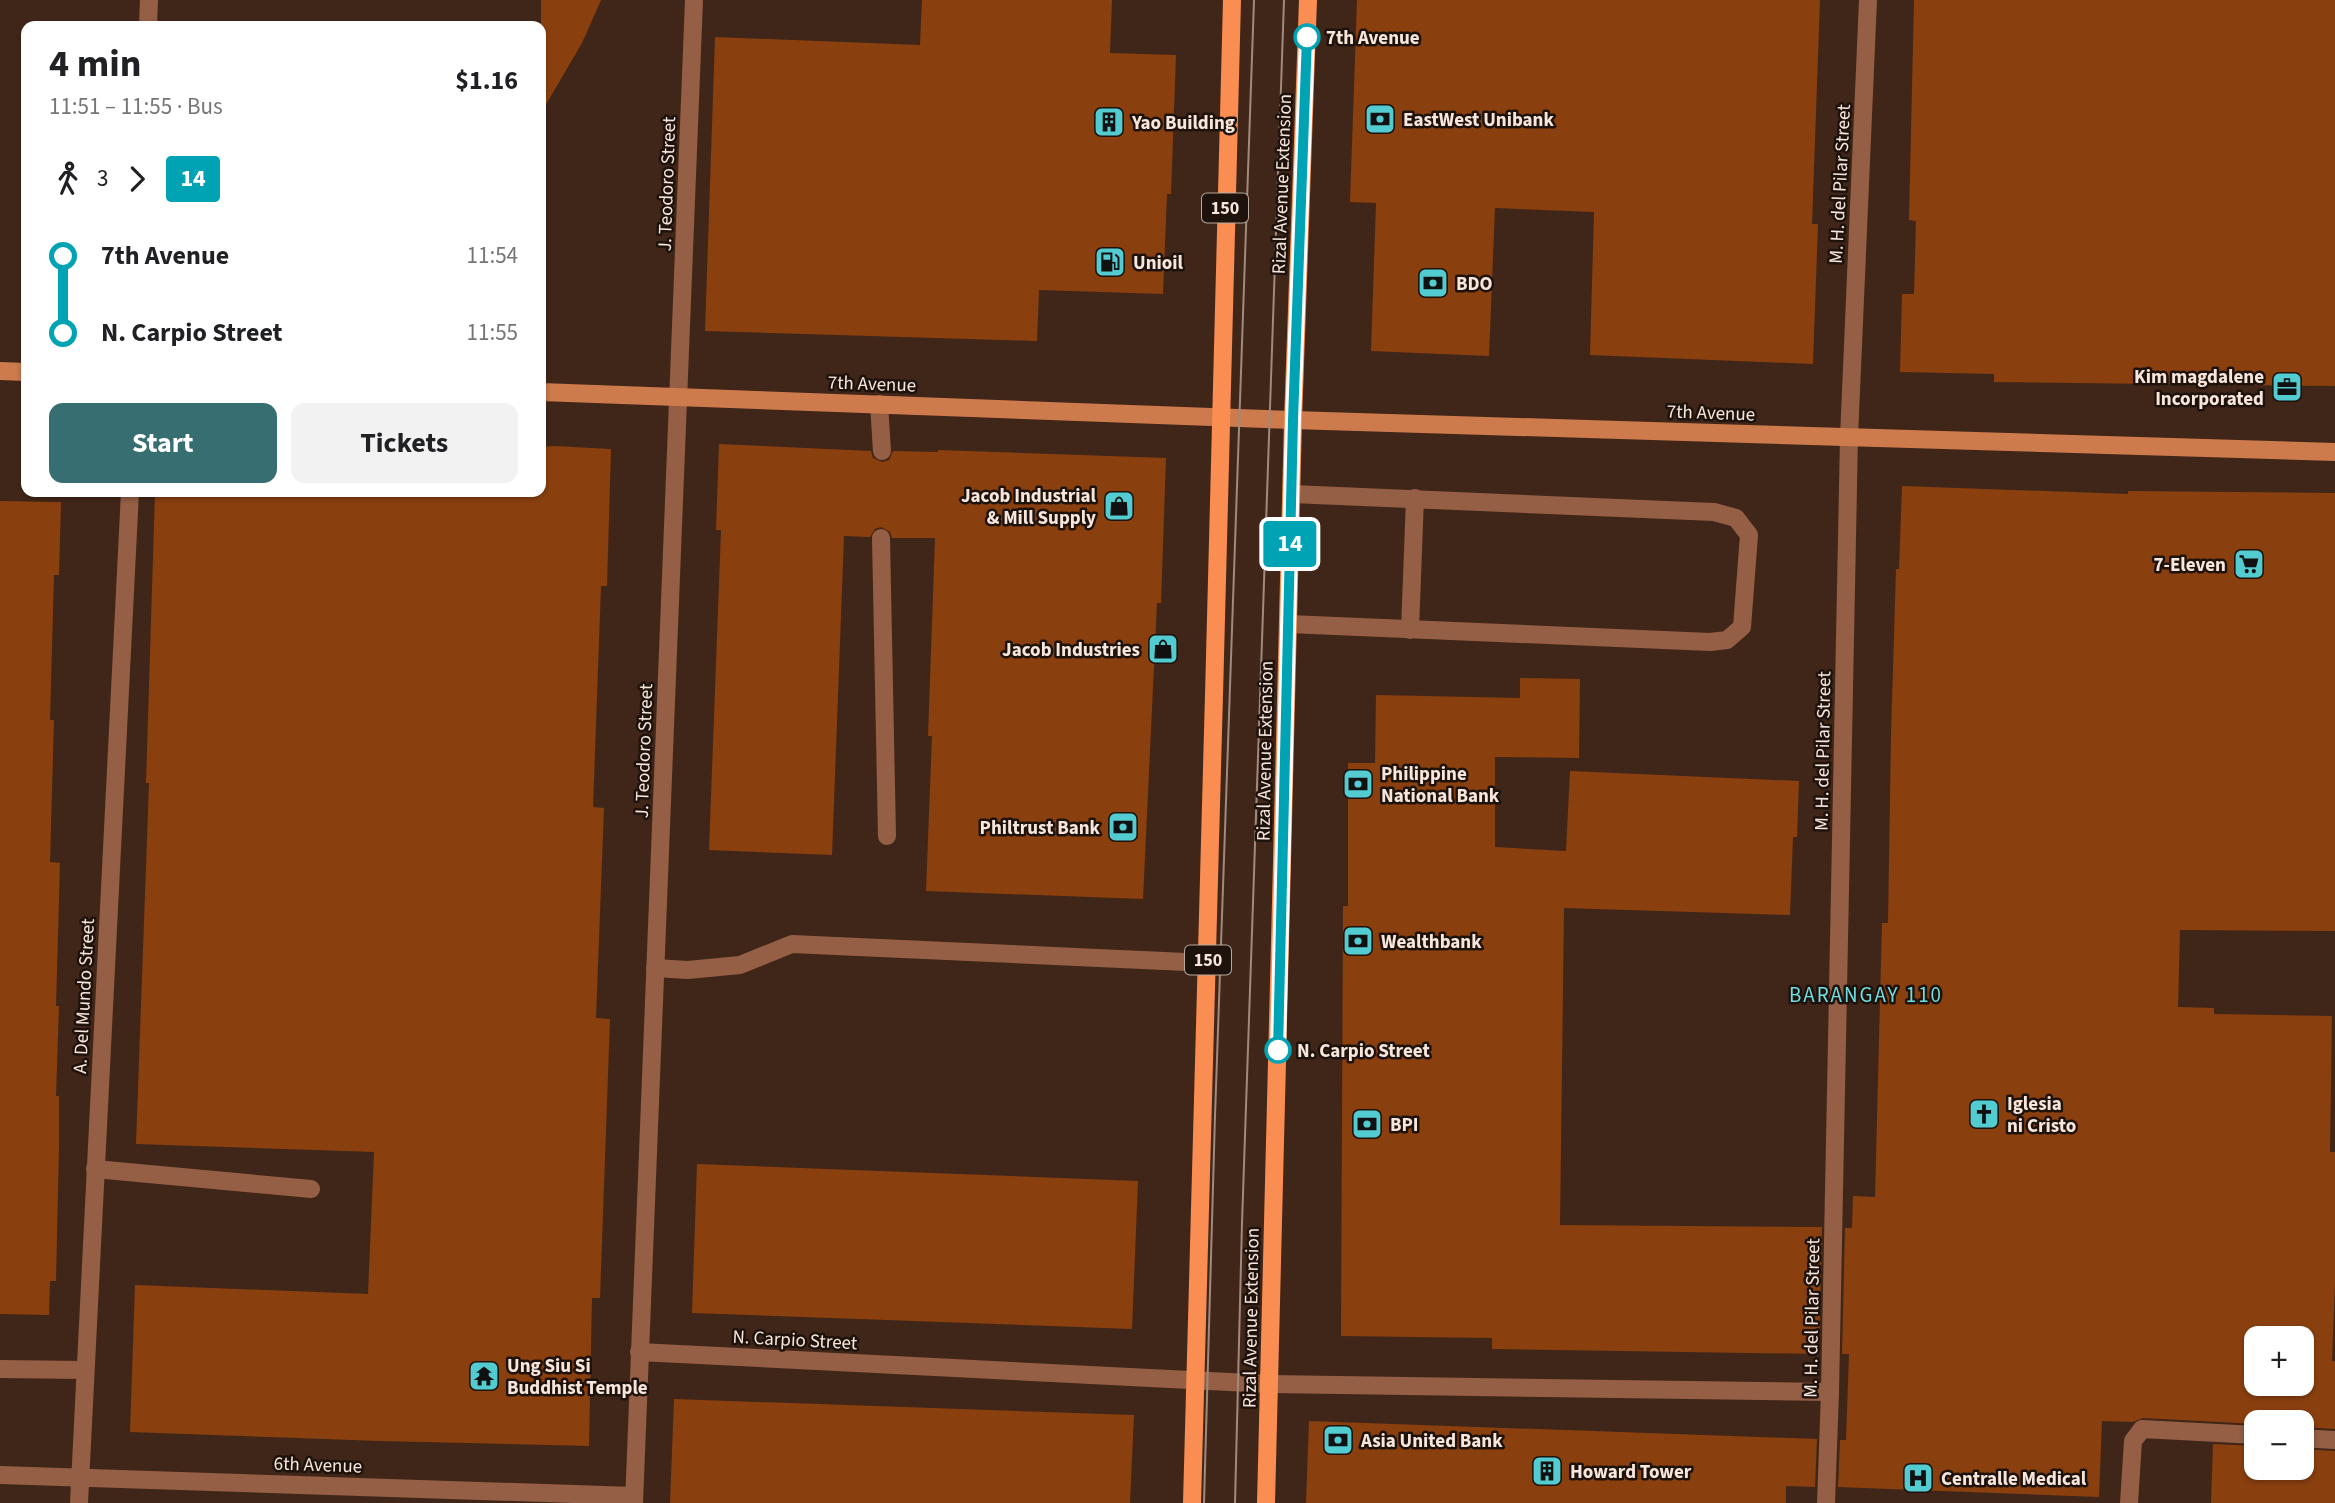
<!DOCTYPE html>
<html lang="en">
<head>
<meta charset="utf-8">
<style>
  :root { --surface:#fff; --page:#f2f2f2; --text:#202124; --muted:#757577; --accent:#366e71 }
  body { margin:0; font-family:"Source Sans 3",sans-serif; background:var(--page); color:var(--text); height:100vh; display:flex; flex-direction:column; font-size:26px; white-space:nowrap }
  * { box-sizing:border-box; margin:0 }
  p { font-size:23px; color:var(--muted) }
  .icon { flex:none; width:38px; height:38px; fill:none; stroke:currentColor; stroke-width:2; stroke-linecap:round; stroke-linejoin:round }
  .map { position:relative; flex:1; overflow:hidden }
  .sheet { position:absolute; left:21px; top:21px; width:525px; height:476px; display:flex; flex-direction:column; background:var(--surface); border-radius:14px; box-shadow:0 2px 5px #0004 }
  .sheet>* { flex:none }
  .badge { padding:0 14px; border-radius:5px; font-size:24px; line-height:46px }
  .controls { position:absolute; left:2244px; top:1326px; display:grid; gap:14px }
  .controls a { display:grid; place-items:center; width:70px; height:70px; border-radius:14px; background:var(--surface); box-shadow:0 2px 5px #0004; font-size:35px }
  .map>.badge { position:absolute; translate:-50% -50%; box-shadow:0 0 0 4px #fff }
  .legs { display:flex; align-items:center; gap:10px; height:77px; padding:0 28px; font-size:23px }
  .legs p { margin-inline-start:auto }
  .overview { display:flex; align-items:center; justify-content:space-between; height:119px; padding:0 28px }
  h1 { font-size:38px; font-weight:700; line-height:52px }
  .primary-button { display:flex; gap:14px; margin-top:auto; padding:14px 28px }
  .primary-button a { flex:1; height:80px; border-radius:14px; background:var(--accent); color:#fff; font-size:28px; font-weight:700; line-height:80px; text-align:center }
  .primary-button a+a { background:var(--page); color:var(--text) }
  ul { padding:0 28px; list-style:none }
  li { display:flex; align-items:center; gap:24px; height:77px; font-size:26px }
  li i { display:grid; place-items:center; width:10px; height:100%; margin:0 9px; background:currentColor }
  li i::after { content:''; width:18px; height:18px; margin:-9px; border:5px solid; border-radius:50%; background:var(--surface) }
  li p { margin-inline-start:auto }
  li:first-child i { background:linear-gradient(#0000 50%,currentColor 0) }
  li:last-child i { background:linear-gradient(currentColor 50%,#0000 0) }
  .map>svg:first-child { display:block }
</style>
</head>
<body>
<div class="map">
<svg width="2335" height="1503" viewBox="0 0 2335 1503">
  <rect width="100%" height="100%" fill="#402618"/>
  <g fill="#8a3f0f" fill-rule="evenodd">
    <path d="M 541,0 L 601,0 L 582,43 L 541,113 Z"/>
    <path d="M 922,0 L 1112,0 L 1110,53 L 1176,55 L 1171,194 L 1167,194 L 1163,294 L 1039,290 L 1037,341 L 705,331 L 715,37 L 920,45 Z"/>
    <path d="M 1357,0 L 1820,0 L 1812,224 L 1818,224 L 1813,364 L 1590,355 L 1594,212 L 1495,208 L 1489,356 L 1371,351 L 1376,203 L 1350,202 Z"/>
    <path d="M 1914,0 L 2335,0 L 2335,386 L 1994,382 L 1994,374 L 1900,372 L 1902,294 L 1914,294 L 1916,221 L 1909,220 Z"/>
    <path d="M 719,444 L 871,451 L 873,458 L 882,462 L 889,460 L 893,451 L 938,452 L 938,450 L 1166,458 L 1161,603 L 1157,603 L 1143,899 L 926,891 L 932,736 L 928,736 L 935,538 L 892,538 L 890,532 L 881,527 L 875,529 L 870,537 L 844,536 L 832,855 L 709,850 L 721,530 L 716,530 Z"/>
    <path d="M 554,446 L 611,449 L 607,586 L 601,586 L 593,807 L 604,808 L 596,1018 L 610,1019 L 600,1298 L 592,1298 L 589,1446 L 380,1441 L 130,1432 L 135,1285 L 368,1294 L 374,1152 L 136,1144 L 149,783 L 146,783 L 155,492 L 541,492 L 541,447 Z"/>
    <path d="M 1902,486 L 2128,494 L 2128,491 L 2335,493 L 2335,931 L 2180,930 L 2178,1007 L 2214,1008 L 2214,1014 L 2332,1016 L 2330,1152 L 2335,1152 L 2335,1284 L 2332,1361 L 2335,1361 L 2335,1429 L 2301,1427 L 2301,1423 L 2256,1424 L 2143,1418 L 2133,1422 L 2102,1421 L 2099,1497 L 1838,1487 L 1840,1440 L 1846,1440 L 1849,1354 L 1842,1354 L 1845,1228 L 1852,1228 L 1853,1196 L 1875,1197 L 1882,923 L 1888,923 L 1891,735 L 1896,569 L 1899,569 ZM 2256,1339 L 2301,1339 L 2301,1384 L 2256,1384 Z"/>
    <path d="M 0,501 L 61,502 L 59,575 L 54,575 L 50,720 L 54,720 L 50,862 L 60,863 L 56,1006 L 59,1006 L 56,1096 L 59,1096 L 59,1147 L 56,1281 L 50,1281 L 49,1315 L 0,1314 Z"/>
    <path d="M 1520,678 L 1580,679 L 1579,758 L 1495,757 L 1495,847 L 1566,851 L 1570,771 L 1799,781 L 1797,837 L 1793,837 L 1790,915 L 1564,908 L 1560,1225 L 1822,1227 L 1819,1354 L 1492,1349 L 1492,1338 L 1341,1336 L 1343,906 L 1348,906 L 1348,763 L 1375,763 L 1376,695 L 1520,698 Z"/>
    <path d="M 697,1164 L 1138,1181 L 1132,1329 L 692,1313 Z"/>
    <path d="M 674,1399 L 1134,1415 L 1130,1503 L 670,1503 Z"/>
    <path d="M 1309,1421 L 1817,1439 L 1815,1487 L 1786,1486 L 1786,1503 L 1306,1503 Z"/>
    <path d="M 2213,1444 L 2256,1446 L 2256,1468 L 2301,1468 L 2301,1449 L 2335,1451 L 2335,1503 L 2211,1503 Z"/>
  </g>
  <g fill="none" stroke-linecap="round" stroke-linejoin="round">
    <g stroke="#945f44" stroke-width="18">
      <path d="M 879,404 L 882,451"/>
      <path d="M 881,538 L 887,836"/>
      <path d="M 1289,624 L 1710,642 L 1727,640 L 1742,627 L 1749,535 L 1736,518 L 1714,512 L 1292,494"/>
      <path d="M 1410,630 L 1415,498"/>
      <path d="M 655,968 L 688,970 L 740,965 L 792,944 L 1208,963"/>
      <path d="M 95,1169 L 311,1189"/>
      <path d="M 0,1369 L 85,1370"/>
      <path d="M 2301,1438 L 2334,1440"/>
      <path d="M 2129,1503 L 2133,1441 L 2142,1429 L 2256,1435"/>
    </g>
    <g stroke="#945f44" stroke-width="18">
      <path d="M 148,26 L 149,0"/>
      <path d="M 639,1352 L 1269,1384 L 1830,1392"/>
      <path d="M 0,1475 L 634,1496"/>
      <path d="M 79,1503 L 130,492"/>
      <path d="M 634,1503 L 694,0"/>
      <path d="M 1826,1503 L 1830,1392 L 1849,437 L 1868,0"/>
    </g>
    <g stroke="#cd7a4d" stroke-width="18">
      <path d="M 0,371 L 26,372"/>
      <path d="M 541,392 L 1293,420 L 2335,452"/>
    </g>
    <g stroke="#fa8d52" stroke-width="18">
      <path d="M 1192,1503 C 1210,1002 1216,501 1232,0"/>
      <path d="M 1266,1503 L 1293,420 L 1308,0"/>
    </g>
    <g stroke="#9f8a7e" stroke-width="2">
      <path d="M 1204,1503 L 1215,1116 L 1254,0"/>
      <path d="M 1235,1503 L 1242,1223 L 1284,0"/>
    </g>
  </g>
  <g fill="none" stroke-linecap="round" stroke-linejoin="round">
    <g stroke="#fff" stroke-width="16">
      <path id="line-1" d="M 1278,1050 L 1293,420 L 1307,37"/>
    </g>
    <use href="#line-1" stroke="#00a3b4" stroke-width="10"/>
  </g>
  <defs>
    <g id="bank-square" transform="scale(1.575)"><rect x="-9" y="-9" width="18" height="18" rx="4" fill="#52ccd0" stroke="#1e130c"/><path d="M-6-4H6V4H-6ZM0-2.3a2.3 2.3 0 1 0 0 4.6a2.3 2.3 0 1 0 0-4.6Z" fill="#111"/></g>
    <g id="building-square" transform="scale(1.575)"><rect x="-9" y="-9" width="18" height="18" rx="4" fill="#52ccd0" stroke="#1e130c"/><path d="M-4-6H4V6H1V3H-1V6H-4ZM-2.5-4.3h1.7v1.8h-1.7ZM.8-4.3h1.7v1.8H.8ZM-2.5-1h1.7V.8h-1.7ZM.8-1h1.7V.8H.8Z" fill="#111"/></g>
    <g id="fuel-square" transform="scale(1.575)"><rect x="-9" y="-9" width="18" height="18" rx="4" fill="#52ccd0" stroke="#1e130c"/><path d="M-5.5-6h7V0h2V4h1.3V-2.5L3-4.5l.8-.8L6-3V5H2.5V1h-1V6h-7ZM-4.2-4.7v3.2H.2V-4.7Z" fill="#111"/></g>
    <g id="office-square" transform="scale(1.575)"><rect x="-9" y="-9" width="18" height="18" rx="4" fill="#52ccd0" stroke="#1e130c"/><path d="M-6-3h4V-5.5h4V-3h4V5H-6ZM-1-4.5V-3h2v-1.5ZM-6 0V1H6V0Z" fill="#111"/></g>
    <g id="shop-square" transform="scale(1.575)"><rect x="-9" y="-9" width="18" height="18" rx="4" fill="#52ccd0" stroke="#1e130c"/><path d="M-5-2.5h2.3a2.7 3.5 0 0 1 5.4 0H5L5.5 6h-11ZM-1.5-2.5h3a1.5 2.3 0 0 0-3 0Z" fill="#111"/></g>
    <g id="supermarket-square" transform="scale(1.575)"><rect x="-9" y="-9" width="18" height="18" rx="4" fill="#52ccd0" stroke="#1e130c"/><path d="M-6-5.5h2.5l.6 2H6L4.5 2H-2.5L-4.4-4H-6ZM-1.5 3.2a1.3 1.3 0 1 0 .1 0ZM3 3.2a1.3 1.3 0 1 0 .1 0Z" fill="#111"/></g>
    <g id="church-square" transform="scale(1.575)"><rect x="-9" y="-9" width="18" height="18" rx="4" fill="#52ccd0" stroke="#1e130c"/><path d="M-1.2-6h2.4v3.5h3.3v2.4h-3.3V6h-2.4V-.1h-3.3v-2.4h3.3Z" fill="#111"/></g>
    <g id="temple-square" transform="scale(1.575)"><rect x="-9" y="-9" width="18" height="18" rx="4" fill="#52ccd0" stroke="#1e130c"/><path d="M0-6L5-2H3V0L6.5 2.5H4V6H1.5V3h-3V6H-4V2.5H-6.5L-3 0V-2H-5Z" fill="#111"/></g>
    <g id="hospital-square" transform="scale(1.575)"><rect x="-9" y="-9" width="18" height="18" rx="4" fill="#52ccd0" stroke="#1e130c"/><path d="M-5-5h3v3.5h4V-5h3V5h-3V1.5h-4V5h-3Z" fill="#111"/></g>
  </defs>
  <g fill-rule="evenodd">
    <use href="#bank-square" x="1380" y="119"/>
    <use href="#building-square" x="1109" y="122"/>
    <use href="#fuel-square" x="1110" y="262"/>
    <use href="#bank-square" x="1433" y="283"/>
    <use href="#office-square" x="2287" y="387"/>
    <use href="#shop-square" x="1119" y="506"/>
    <use href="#supermarket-square" x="2249" y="564"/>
    <use href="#shop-square" x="1163" y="649"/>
    <use href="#bank-square" x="1358" y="784"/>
    <use href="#bank-square" x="1123" y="827"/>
    <use href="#bank-square" x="1358" y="941"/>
    <use href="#church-square" x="1984" y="1114"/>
    <use href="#bank-square" x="1367" y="1124"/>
    <use href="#temple-square" x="484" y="1376"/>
    <use href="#bank-square" x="1338" y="1440"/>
    <use href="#building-square" x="1547" y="1471"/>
    <use href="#hospital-square" x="1918" y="1478"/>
  </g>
  <g fill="#fff" stroke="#00a3b4" stroke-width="3.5">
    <circle cx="1307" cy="37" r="12"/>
    <circle cx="1278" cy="1050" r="12"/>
  </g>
  <g text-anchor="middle" stroke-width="5" stroke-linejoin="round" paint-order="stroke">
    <g fill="#1e130c" stroke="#b7a79e" stroke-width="2">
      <rect x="1202" y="193.5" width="46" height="29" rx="5"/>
      <rect x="1185" y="945.5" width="46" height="29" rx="5"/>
    </g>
    <g font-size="18" font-weight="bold" fill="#f8e6dd">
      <text x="1225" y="214">150</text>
      <text x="1208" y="966">150</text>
    </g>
    <g font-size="19" font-weight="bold" fill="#f8e6dd" stroke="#1e130c" text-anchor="start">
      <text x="1326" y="44">7th Avenue</text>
      <text x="1297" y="1057">N. Carpio Street</text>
    </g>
    <g font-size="19" font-weight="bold" fill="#f8e6dd" stroke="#1e130c" text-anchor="start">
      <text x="1403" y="126">EastWest Unibank</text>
      <text x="1132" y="129">Yao Building</text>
      <text x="1133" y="269">Unioil</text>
      <text x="1456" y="290">BDO</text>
      <text x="2264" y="383" text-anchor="end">Kim magdalene<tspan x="2264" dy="22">Incorporated</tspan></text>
      <text x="1096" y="502" text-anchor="end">Jacob Industrial<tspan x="1096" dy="22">&amp; Mill Supply</tspan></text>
      <text x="2226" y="571" text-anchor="end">7-Eleven</text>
      <text x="1140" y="656" text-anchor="end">Jacob Industries</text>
      <text x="1381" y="780">Philippine<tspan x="1381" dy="22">National Bank</tspan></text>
      <text x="1100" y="834" text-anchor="end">Philtrust Bank</text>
      <text x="1381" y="948">Wealthbank</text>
      <text x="2007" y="1110">Iglesia<tspan x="2007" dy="22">ni Cristo</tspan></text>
      <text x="1390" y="1131">BPI</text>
      <text x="507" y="1372">Ung Siu Si<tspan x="507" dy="22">Buddhist Temple</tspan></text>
      <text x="1361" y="1447">Asia United Bank</text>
      <text x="1570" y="1478">Howard Tower</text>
      <text x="1941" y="1485">Centralle Medical</text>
    </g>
    <g font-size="19" fill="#f8e6dd" stroke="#1e130c">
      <text transform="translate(666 184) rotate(-88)" y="7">J. Teodoro Street</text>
      <text transform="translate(1281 184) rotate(-88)" y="7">Rizal Avenue Extension</text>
      <text transform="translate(1839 184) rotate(-87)" y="7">M. H. del Pilar Street</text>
      <text transform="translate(872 383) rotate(2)" y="7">7th Avenue</text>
      <text transform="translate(1711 412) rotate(2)" y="7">7th Avenue</text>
      <text transform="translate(643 751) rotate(-88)" y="7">J. Teodoro Street</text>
      <text transform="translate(1264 751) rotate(-89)" y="7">Rizal Avenue Extension</text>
      <text transform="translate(1822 751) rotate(-89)" y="7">M. H. del Pilar Street</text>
      <text transform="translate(83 996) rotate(-87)" y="7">A. Del Mundo Street</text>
      <text transform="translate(1250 1318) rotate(-89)" y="7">Rizal Avenue Extension</text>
      <text transform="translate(1811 1318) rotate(-89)" y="7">M. H. del Pilar Street</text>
      <text transform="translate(795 1339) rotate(3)" y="7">N. Carpio Street</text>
      <text transform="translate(318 1464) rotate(2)" y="7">6th Avenue</text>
    </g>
    <g font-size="21" letter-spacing="2" fill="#71dde0" stroke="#1e130c">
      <text x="1866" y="1002">BARANGAY 110</text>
    </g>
  </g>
</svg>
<div class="controls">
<a>+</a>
<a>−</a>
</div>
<b class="badge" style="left:1290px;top:544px;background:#00a3b4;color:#fff">14</b>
<section class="sheet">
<div class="overview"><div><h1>4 min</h1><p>11:51 – 11:55 · Bus</p></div><b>$1.16</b></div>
<div class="legs"><svg class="icon" aria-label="walk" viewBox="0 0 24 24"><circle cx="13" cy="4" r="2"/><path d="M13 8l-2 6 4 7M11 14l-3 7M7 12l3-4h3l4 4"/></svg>3<svg class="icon" aria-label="forward" viewBox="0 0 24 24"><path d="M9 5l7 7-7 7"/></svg><b class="badge" style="background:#00a3b4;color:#fff">14</b></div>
<ul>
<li><i style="color:#00a3b4"></i><b>7th Avenue</b><p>11:54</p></li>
<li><i style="color:#00a3b4"></i><b>N. Carpio Street</b><p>11:55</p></li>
</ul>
<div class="primary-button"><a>Start</a><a>Tickets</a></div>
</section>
</div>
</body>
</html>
